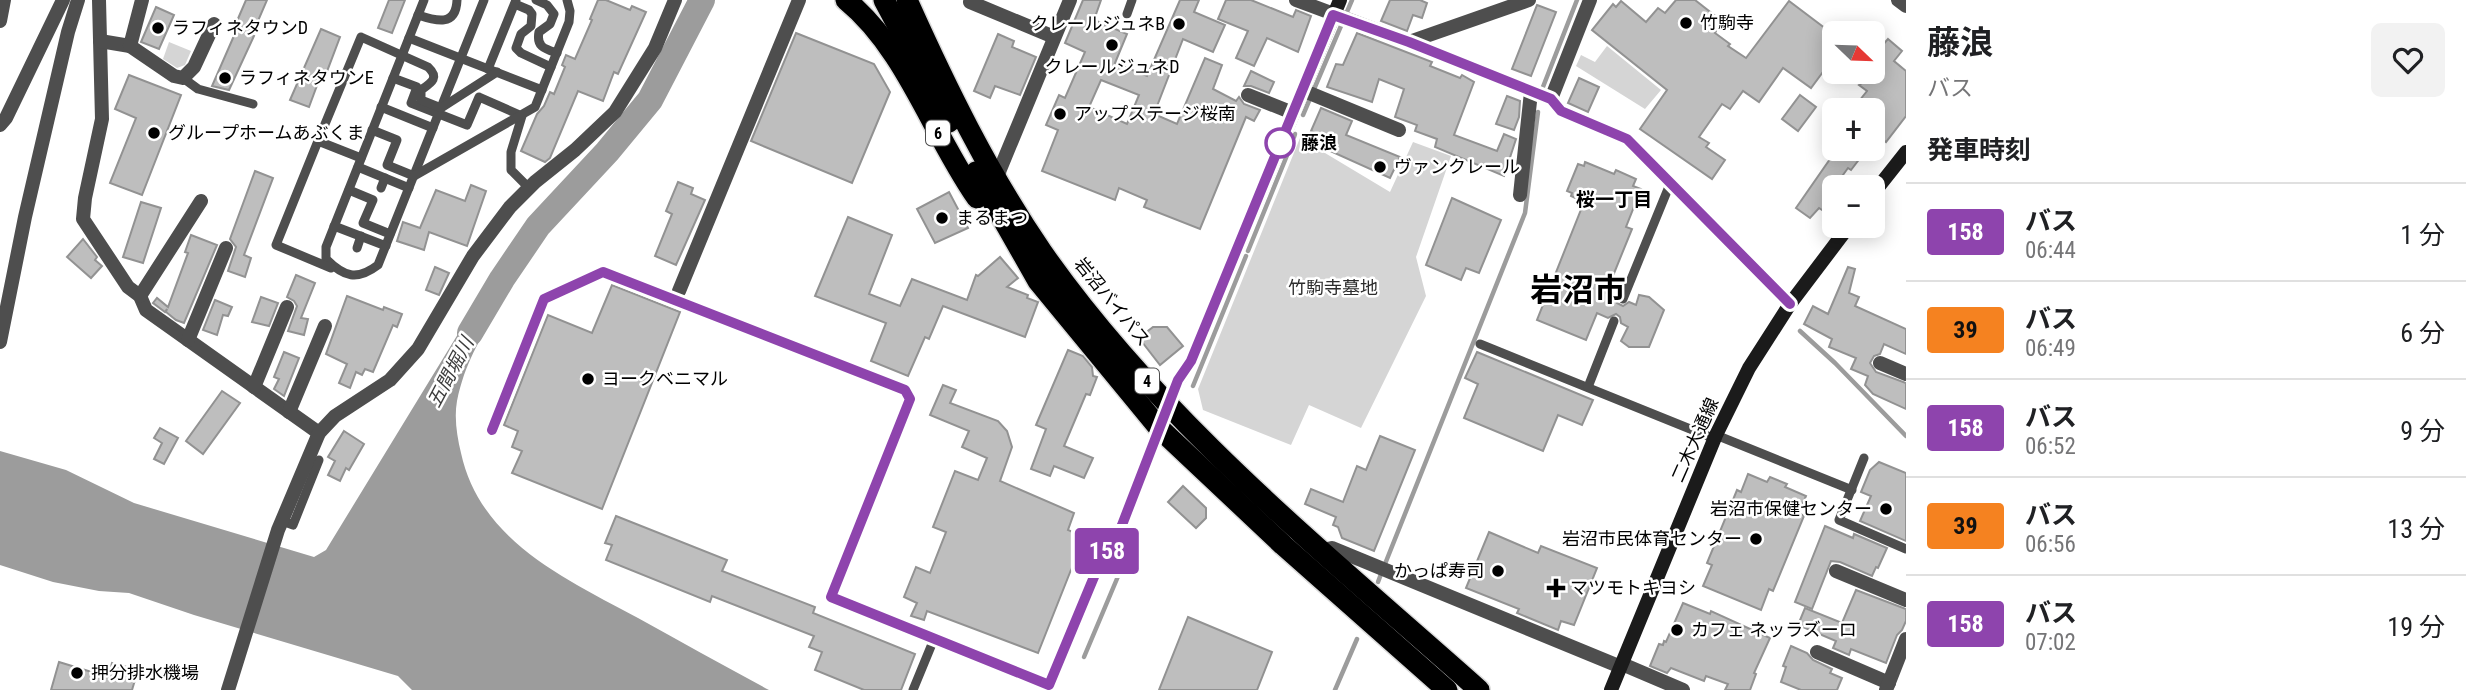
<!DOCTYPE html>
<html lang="ja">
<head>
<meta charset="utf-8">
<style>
  :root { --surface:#fff; --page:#f2f2f2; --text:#202124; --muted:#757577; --line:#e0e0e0 }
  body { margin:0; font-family:"Roboto Condensed","Noto Sans JP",sans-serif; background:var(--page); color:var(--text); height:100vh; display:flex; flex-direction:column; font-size:26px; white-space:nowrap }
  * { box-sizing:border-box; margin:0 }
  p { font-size:23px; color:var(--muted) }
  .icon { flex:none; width:38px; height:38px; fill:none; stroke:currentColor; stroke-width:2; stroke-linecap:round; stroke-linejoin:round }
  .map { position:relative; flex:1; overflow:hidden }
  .drawer { display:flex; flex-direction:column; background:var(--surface); width:560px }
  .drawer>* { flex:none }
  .badge { padding:0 14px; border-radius:5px; font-size:24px; line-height:46px }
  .needle { width:46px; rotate:113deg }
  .controls { position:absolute; left:1822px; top:21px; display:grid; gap:14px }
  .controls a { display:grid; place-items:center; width:63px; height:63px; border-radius:10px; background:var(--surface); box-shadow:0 4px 18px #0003; font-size:35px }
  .map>.badge { position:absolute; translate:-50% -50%; box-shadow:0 0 0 4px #fff }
  h2 { padding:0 21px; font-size:26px; line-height:63px }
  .round { display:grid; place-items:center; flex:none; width:74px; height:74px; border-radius:10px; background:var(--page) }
  .overview { display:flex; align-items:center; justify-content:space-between; height:119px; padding:0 21px }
  h1 { font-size:33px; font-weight:700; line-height:52px }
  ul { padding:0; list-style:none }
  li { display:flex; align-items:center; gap:21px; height:98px; padding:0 21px; border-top:2px solid var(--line) }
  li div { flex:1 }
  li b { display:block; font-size:26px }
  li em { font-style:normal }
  li .badge { min-width:77px; font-weight:700; text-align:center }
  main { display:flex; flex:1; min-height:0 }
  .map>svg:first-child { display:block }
</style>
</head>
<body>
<main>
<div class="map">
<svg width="1906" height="690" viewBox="0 0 1906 690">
  <rect width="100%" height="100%" fill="#fff"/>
  <g fill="#d5d5d5">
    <path d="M 169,42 L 191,51 L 185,65 L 177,68 L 163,59 Z"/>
    <path d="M 1607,46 L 1661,90 L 1645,109 L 1576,66 L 1581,55 L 1595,62 Z"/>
    <path d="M 1300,138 L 1390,192 L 1413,142 L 1451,156 L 1416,257 L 1426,296 L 1361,428 L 1309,405 L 1291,445 L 1203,410 L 1198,389 Z"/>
  </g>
  <path fill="#9c9c9c" d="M 480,298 L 498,309 C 479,341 465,363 457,401 C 454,418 457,436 461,453 C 480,541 566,579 638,618 C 681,642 725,666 769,690 L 412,690 L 398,676 L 194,615 L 129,593 L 99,591 L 53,582 L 0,565 L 0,451 L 66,470 L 134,503 L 314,557 L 326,550 Z"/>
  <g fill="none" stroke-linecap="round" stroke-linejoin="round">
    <g stroke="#9c9c9c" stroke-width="4.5">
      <path d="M 1541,92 L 1577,0"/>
      <path d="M 1303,115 L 1352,0"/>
      <path d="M 1294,137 L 1295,134"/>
      <path d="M 1248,251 L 1290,148"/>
      <path d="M 1800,331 L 1835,363 L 1906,436"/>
      <path d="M 1193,386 L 1246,256"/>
      <path d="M 1385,564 L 1525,213 L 1538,112"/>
      <path d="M 1378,582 L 1381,574"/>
      <path d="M 1084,657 L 1119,574"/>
      <path d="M 1335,690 L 1357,639"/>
    </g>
    <path stroke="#9c9c9c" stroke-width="26" d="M 470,333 L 502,279 L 538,226 L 607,152 L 650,100 L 702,0"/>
  </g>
  <g fill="#bebebe" stroke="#929292" stroke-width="2" fill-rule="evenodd">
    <path d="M 246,0 L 267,0 L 252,35 L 254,36 L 229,90 L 212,86 L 240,22 L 237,21 Z"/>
    <path d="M 389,0 L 405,0 L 392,33 L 378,28 Z"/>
    <path d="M 598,0 L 606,0 L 630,10 L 632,6 L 646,12 L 618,74 L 614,72 L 603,101 L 578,91 L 550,158 L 545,162 L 521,151 L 537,114 L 544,106 L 550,92 L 554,94 L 565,67 L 562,65 L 566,55 L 575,59 L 592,20 L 590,19 Z"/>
    <path d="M 1083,0 L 1101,0 L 1094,20 L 1127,34 L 1115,63 L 1147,76 L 1180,0 L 1199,0 L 1194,12 L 1225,25 L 1213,52 L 1183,39 L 1154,114 L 1177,124 L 1205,58 L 1222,65 L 1213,89 L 1236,101 L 1239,97 L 1244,104 L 1260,110 L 1254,121 L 1246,117 L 1200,229 L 1144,207 L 1147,200 L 1119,188 L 1115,200 L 1042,171 L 1058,130 L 1046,125 L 1059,95 L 1065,98 L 1085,52 L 1065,43 ZM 1101,80 L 1139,95 L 1127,124 L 1089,107 Z"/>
    <path d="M 1226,0 L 1251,0 L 1293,17 L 1296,10 L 1311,16 L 1298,52 L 1267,38 L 1254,66 L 1236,58 L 1248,31 L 1218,19 Z"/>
    <path d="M 1390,0 L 1420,0 L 1427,3 L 1422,18 L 1413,15 L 1407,31 L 1381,21 Z"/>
    <path d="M 1676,0 L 1695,0 L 1714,15 L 1707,23 L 1716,31 L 1715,33 L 1730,44 L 1728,46 L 1746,58 L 1789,1 L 1834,35 L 1834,57 L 1811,88 L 1783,68 L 1759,102 L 1743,91 L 1730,109 L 1722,104 L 1699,137 L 1709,143 L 1706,147 L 1725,160 L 1712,179 L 1640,129 L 1667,90 L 1592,30 L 1613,4 L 1616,7 L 1621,1 L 1646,22 L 1658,8 L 1665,13 Z"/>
    <path d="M 1537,5 L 1556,12 L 1531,76 L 1512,69 Z"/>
    <path d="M 156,7 L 174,15 L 159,49 L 141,42 Z"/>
    <path d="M 321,29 L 340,37 L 326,74 L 322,72 L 309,107 L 290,100 Z"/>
    <path d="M 796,33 L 874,64 L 890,92 L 852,183 L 751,141 Z"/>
    <path d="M 1357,33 L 1432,62 L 1430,66 L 1460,78 L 1462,75 L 1474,82 L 1454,135 L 1497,151 L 1504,134 L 1516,139 L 1504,176 L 1435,147 L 1437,139 L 1415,131 L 1417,125 L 1395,117 L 1404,89 L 1379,79 L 1372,102 L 1327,87 L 1336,64 L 1343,65 Z"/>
    <path d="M 998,34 L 1014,41 L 1012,47 L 1036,57 L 1020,95 L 995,86 L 990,98 L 974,91 Z"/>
    <path d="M 1888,39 L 1902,51 L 1894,61 L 1906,71 L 1906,116 L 1886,142 L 1872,131 L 1872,110 L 1852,110 L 1867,91 L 1859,85 L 1862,83 L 1860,81 L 1869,72 L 1872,72 L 1872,57 Z"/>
    <path d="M 1251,71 L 1274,82 L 1269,93 L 1251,86 L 1244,86 Z"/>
    <path d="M 129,75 L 181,95 L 142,195 L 110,183 L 136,118 L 115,109 Z"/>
    <path d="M 1579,78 L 1599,87 L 1588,112 L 1568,103 Z"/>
    <path d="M 1800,95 L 1816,107 L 1798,131 L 1782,119 Z"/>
    <path d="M 1507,96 L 1520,101 L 1519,117 L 1514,130 L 1496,124 Z"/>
    <path d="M 1321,108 L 1352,121 L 1346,135 L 1400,157 L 1390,178 L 1328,150 L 1332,141 L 1311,131 Z"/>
    <path d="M 1837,149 L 1867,149 L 1851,170 L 1848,168 L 1827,197 L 1834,202 L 1834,218 L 1819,208 L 1810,218 L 1796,208 Z"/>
    <path d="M 1585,162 L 1614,174 L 1616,170 L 1636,179 L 1633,186 L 1641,189 L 1626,227 L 1632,229 L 1606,293 L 1616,297 L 1617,303 L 1623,306 L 1629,302 L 1636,305 L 1639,295 L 1649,297 L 1664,310 L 1649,347 L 1629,347 L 1621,341 L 1628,327 L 1621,323 L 1620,317 L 1616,314 L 1608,318 L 1597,313 L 1586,340 L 1537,320 L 1584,202 L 1571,196 L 1572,193 L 1567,191 L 1578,164 L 1584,166 Z"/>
    <path d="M 255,171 L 273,178 L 244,255 L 251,258 L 245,277 L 228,271 L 236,247 L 230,239 Z"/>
    <path d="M 678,182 L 693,188 L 691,194 L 705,200 L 676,265 L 655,256 L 672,214 L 666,211 Z"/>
    <path d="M 471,185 L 486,191 L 467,246 L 429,232 L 424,250 L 397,241 L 403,222 L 420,228 L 436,190 L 465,201 Z"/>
    <path d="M 949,192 L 968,228 L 935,243 L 917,209 Z"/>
    <path d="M 1452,198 L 1501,220 L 1479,273 L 1466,268 L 1461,280 L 1426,265 Z"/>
    <path d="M 141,202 L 161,208 L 143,263 L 123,257 Z"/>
    <path d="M 848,217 L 892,235 L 869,294 L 900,306 L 912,279 L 967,300 L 976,275 L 978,276 L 1000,257 L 1018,278 L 1007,287 L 1028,295 L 1027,298 L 1038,302 L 1025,337 L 943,306 L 929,339 L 925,337 L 908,376 L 871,361 L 886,323 L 815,296 Z"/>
    <path d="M 191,235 L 217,245 L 184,323 L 176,320 L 166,312 L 167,309 L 165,312 L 153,303 L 157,298 L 168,307 L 188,253 L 185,252 Z"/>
    <path d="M 83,239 L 97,257 L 95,260 L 102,266 L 91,278 L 67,257 Z"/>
    <path d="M 435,267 L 449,273 L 439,295 L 426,290 Z"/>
    <path d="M 1848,267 L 1855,269 L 1849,293 L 1859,297 L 1855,306 L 1906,329 L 1906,354 L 1884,344 L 1880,354 L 1874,356 L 1870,363 L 1876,372 L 1906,383 L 1906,409 L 1873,394 L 1865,385 L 1868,376 L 1851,369 L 1856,358 L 1829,347 L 1832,339 L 1804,324 L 1813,306 L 1828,314 Z"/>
    <path d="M 296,275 L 315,283 L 301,318 L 308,319 L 304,335 L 288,331 L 297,306 L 294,301 L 287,297 Z"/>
    <path d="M 612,285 L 680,312 L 602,509 L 512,473 L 522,451 L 512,447 L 518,431 L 504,425 L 548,315 L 592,333 Z"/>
    <path d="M 347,296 L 383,310 L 384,307 L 402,314 L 397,327 L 393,325 L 373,372 L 365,369 L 362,375 L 356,372 L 350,388 L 339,383 L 347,364 L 326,354 Z"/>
    <path d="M 261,297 L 278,303 L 269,326 L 252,322 Z"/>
    <path d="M 215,300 L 232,307 L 228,316 L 223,315 L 217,335 L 203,330 Z"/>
    <path d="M 1153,327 L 1167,327 L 1183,346 L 1160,365 L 1139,338 Z"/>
    <path d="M 1068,350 L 1083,356 L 1092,367 L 1093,376 L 1097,377 L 1090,395 L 1086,394 L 1064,446 L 1093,458 L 1084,478 L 1054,466 L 1050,476 L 1031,469 L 1046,429 L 1036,425 Z"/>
    <path d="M 284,352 L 299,358 L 284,396 L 274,389 L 279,379 L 274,377 Z"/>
    <path d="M 1477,352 L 1593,400 L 1582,425 L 1558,415 L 1543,451 L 1464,418 L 1478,384 L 1465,378 Z"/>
    <path d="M 943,385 L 956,390 L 950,403 L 998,421 L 1007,431 L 1012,447 L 1000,481 L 1074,513 L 1068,530 L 1084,537 L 1038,653 L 927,611 L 924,620 L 911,616 L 917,603 L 904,597 L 916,567 L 930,573 L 946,532 L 933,527 L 955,471 L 978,480 L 987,458 L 962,447 L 969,431 L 930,415 Z"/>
    <path d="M 222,391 L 240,403 L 203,454 L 186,441 Z"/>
    <path d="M 160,428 L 178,438 L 164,464 L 154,459 L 162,443 L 154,438 Z"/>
    <path d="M 344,431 L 364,444 L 349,470 L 346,468 L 340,481 L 328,475 L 335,461 L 328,457 Z"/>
    <path d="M 1380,436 L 1415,450 L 1374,551 L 1342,538 L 1338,527 L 1333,525 L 1336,517 L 1305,504 L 1311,489 L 1343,502 L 1357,466 L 1366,470 Z"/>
    <path d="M 1879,462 L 1906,473 L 1906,541 L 1860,521 L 1871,496 L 1861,492 L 1870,470 Z"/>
    <path d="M 1748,474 L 1767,482 L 1770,477 L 1787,484 L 1785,487 L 1806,496 L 1799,513 L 1804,516 L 1773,591 L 1769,589 L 1761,610 L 1703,586 L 1712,565 L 1707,563 L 1737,490 L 1741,492 Z"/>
    <path d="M 1183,486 L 1206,508 L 1206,518 L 1196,528 L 1168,502 Z"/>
    <path d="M 616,516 L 727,560 L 722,571 L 815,607 L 813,613 L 915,654 L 901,690 L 864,690 L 815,670 L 822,652 L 809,647 L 814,636 L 712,596 L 710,602 L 606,560 L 612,545 L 605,543 Z"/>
    <path d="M 1825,526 L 1853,538 L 1854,534 L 1887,548 L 1878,568 L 1876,567 L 1872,576 L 1840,562 L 1831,561 L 1812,609 L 1795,602 Z"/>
    <path d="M 1489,532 L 1538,553 L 1541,546 L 1597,568 L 1574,625 L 1561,621 L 1558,630 L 1517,613 L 1519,609 L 1466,588 Z"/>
    <path d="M 1856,590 L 1906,609 L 1906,621 L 1902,630 L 1897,635 L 1886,663 L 1851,649 L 1849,655 L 1833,648 L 1836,641 L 1798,625 L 1805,608 L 1842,623 Z"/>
    <path d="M 1683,603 L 1710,614 L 1711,611 L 1770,638 L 1754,673 L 1756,674 L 1750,690 L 1725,690 L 1728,684 L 1706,676 L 1704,681 L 1671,668 L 1667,673 L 1650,666 L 1659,644 L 1663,645 L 1664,641 L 1666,642 Z"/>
    <path d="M 1188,617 L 1272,652 L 1257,690 L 1159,690 Z"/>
    <path d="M 1791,646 L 1807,653 L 1813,660 L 1832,669 L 1830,673 L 1842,678 L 1837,690 L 1801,690 L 1781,682 L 1786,667 L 1783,666 Z"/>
    <path d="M 59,662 L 108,677 L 112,663 L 138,670 L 132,690 L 51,690 Z"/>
  </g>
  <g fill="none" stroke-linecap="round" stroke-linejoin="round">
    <g stroke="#dbdbdb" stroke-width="24">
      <g id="highway">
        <path d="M 846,0 C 907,50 932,134 977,198"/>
        <path d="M 884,0 L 949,122"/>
        <path d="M 907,0 C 946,87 988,173 1042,252 C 1161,422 1325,553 1479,690"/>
        <path d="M 976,172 L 1038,281 L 1159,428 L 1283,545 L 1447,690"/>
      </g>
    </g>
    <g stroke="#4e4e4e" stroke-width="9">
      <path d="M 424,0 L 326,247 L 326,259 C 344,277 357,281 378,265 L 484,0"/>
      <path d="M 536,0 L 547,5 L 554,14 L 550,24 L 539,32 C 536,47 545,49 557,53"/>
      <path d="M 515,4 L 529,10 L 532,14 L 531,26 L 521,34 L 516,48 L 521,53 L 551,67"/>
      <path d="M 1127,14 L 1132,0"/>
      <path d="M 418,15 C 436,21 456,27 457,0"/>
      <path d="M 409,38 L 542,90"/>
      <path d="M 488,69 L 516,0"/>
      <path d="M 183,78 L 198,89 L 253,104"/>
      <path d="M 393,78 L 417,87 L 411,103 L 467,125 L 479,97 L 522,116 L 511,152 L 511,170 L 529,188"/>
      <path d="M 381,107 L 433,128"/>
      <path d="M 372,130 L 397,140 L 387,165 L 414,176"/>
      <path d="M 318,141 L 361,37 L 428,67 C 440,78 431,83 421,90 L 421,100 L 441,108 L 497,72"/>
      <path d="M 358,167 L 409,188"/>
      <path d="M 414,176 L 535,107 L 569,22 L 570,11 L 567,0"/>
      <path d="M 381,188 L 385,178"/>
      <path d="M 349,190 L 373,200 L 363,223 L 390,234"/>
      <path d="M 334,226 L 386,246"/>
      <path d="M 357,248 L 361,236"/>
      <path d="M 331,268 L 276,245 L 318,141 L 361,158"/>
      <path d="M 1623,299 L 1670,184"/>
      <path d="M 1480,344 L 1715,439"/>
      <path d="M 1588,387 L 1614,321"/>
      <path d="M 492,430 L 545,299 L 603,272 L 905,390 L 910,399 L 831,597 L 1049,685"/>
      <path d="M 1716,435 L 1852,490"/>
      <path d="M 1864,458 L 1839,520 L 1906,549"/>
      <path d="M 282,521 L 293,525 L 319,460"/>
      <path d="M 913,690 L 934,639"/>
    </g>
    <g stroke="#4e4e4e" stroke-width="14">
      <path d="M 99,0 L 102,119 L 85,198 L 83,219 L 128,287 L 140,296 L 146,310 L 319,433"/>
      <path d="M 1296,0 L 1409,42 L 1551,99 L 1561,111 L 1627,139 L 1790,304"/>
      <path d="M 1898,0 L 1906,6"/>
      <path d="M 970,2 L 1054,37"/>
      <path d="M 0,21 L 4,0"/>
      <path d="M 100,41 L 130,46 L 142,0"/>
      <path d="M 1409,42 L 1529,0"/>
      <path d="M 130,46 L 174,76 L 183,78 L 194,67 L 214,24"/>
      <path d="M 1302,90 L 1399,130"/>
      <path d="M 1248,95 L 1293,113"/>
      <path d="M 1551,99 L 1590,0"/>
      <path d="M 0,125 L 6,118 L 63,0"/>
      <path d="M 996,179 L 1070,0"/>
      <path d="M 1520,195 L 1531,92"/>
      <path d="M 679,291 L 799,0"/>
      <path d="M 140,296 L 201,201"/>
      <path d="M 188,340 L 226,248"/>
      <path d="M 0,342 L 25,217 L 68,32 L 78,0"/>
      <path d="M 1880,363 L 1906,374"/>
      <path d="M 254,387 L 287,307"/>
      <path d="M 289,412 L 325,326"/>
      <path d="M 1321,551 L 1332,548 L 1621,667"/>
      <path d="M 1836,571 L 1906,600"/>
      <path d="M 1817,652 L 1889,683"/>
      <path d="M 1622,664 L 1683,690"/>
      <path d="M 228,690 L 278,530 L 319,433 L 335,416 L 390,380 L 418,349 L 473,256 L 510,207 L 535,182 L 575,150 L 615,112 L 655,48 L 675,0"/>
      <path d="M 1886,690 L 1906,639"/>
    </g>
    <g stroke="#1b1b1b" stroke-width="14">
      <path d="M 1872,195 L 1906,152"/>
      <path d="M 1047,690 L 1101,560 L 1122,525 L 1178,381 L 1191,361 L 1340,0"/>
      <path d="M 1611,690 L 1716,435 L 1749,368 L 1790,304 L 1849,226"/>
    </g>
    <use href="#highway" stroke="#000" stroke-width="21"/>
  </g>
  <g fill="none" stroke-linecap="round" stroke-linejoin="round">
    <g stroke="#fff" stroke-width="16">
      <path id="line" d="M 492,430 L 544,299 L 603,272 L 905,390 L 910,399 L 831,597 L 1049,685 L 1101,560 L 1122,525 L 1178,380 L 1191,361 L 1333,15 L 1409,42 L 1551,99 L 1561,111 L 1627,139 L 1790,304"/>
    </g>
    <use href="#line" stroke="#8e44ad" stroke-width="10"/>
  </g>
  <g fill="#000" stroke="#fff" stroke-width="2.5">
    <circle cx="1686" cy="23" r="7"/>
    <circle cx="1179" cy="24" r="7"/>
    <circle cx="158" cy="28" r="7"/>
    <circle cx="1112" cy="45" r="7"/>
    <circle cx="225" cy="78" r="7"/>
    <circle cx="1060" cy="114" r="7"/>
    <circle cx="154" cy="133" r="7"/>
    <circle cx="1380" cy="167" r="7"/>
    <circle cx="942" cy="218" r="7"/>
    <circle cx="588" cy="379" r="7"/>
    <circle cx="1886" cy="509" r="7"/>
    <circle cx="1756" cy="539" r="7"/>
    <circle cx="1498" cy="571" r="7"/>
    <path d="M1552.5 577.5h7v7h7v7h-7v7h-7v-7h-7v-7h7z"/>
    <circle cx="1677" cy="630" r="7"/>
    <circle cx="77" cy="673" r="7"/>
  </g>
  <circle fill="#fff" stroke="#8e44ad" stroke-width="3.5" cx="1280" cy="143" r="14"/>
  <g text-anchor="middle" stroke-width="5" stroke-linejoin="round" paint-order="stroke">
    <g fill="#fff" stroke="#4c4c4c" stroke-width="2">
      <rect x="926" y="120.5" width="24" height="25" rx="5"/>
      <rect x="1135" y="368.5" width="24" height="25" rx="5"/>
    </g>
    <g font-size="16" font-weight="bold" fill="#000">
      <text x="938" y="139">6</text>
      <text x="1147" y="387">4</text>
    </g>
    <g font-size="18" fill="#000" stroke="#fff" text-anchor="start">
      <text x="1700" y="29">竹駒寺</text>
      <text x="1165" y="30" text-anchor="end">クレールジュネB</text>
      <text x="172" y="34">ラフィネタウンD</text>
      <text x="1112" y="73" text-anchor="middle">クレールジュネD</text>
      <text x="239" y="84">ラフィネタウンE</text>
      <text x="1074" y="120">アップステージ桜南</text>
      <text x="168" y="139">グループホームあぶくま</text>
      <text x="1394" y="173">ヴァンクレール</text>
      <text x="956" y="224">まるまつ</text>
      <text x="602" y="385">ヨークベニマル</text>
      <text x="1872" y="515" text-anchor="end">岩沼市保健センター</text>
      <text x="1742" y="545" text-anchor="end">岩沼市民体育センター</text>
      <text x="1484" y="577" text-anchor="end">かっぱ寿司</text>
      <text x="1570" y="594">マツモトキヨシ</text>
      <text x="1691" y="636">カフェ ネッラズーロ</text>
      <text x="91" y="679">押分排水機場</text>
    </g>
    <g font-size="18" font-weight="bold" fill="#000" stroke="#fff" text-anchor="start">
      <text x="1301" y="149">藤浪</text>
    </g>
    <g font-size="18" fill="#2c2c2c" stroke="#fff">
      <text x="1333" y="294">竹駒寺墓地</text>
    </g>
    <g font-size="18" fill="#000" stroke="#fff">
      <text transform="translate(1112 302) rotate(51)" y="6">岩沼バイパス</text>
      <text transform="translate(1695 440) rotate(-66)" y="6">二木大通線</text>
    </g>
    <g font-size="19" font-weight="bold" fill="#000" stroke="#fff">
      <text x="1614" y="206">桜一丁目</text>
    </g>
    <g font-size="19" font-style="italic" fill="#3d3d3d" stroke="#fff">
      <text transform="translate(450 372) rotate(-62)" y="7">五間堀川</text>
    </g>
    <g font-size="32" font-weight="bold" fill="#000" stroke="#fff">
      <text x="1578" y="301">岩沼市</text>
    </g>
  </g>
</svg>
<div class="controls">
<a><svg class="needle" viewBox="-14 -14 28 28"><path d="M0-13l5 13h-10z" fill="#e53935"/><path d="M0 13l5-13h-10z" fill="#757577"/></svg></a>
<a>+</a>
<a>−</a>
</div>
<b class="badge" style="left:1107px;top:551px;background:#8e44ad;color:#fff">158</b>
</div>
<section class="drawer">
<div class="overview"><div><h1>藤浪</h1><p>バス</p></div><a class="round"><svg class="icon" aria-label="heart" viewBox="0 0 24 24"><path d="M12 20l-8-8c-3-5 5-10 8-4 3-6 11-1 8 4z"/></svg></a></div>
<h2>発車時刻</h2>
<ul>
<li><span class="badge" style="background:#8e44ad;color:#fff">158</span><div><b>バス</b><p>06:44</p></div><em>1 分</em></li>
<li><span class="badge" style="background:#f58220;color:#111">39</span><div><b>バス</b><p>06:49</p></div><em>6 分</em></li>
<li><span class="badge" style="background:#8e44ad;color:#fff">158</span><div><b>バス</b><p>06:52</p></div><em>9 分</em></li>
<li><span class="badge" style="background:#f58220;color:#111">39</span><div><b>バス</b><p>06:56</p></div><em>13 分</em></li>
<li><span class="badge" style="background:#8e44ad;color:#fff">158</span><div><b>バス</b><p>07:02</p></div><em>19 分</em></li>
</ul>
</section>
</main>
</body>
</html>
